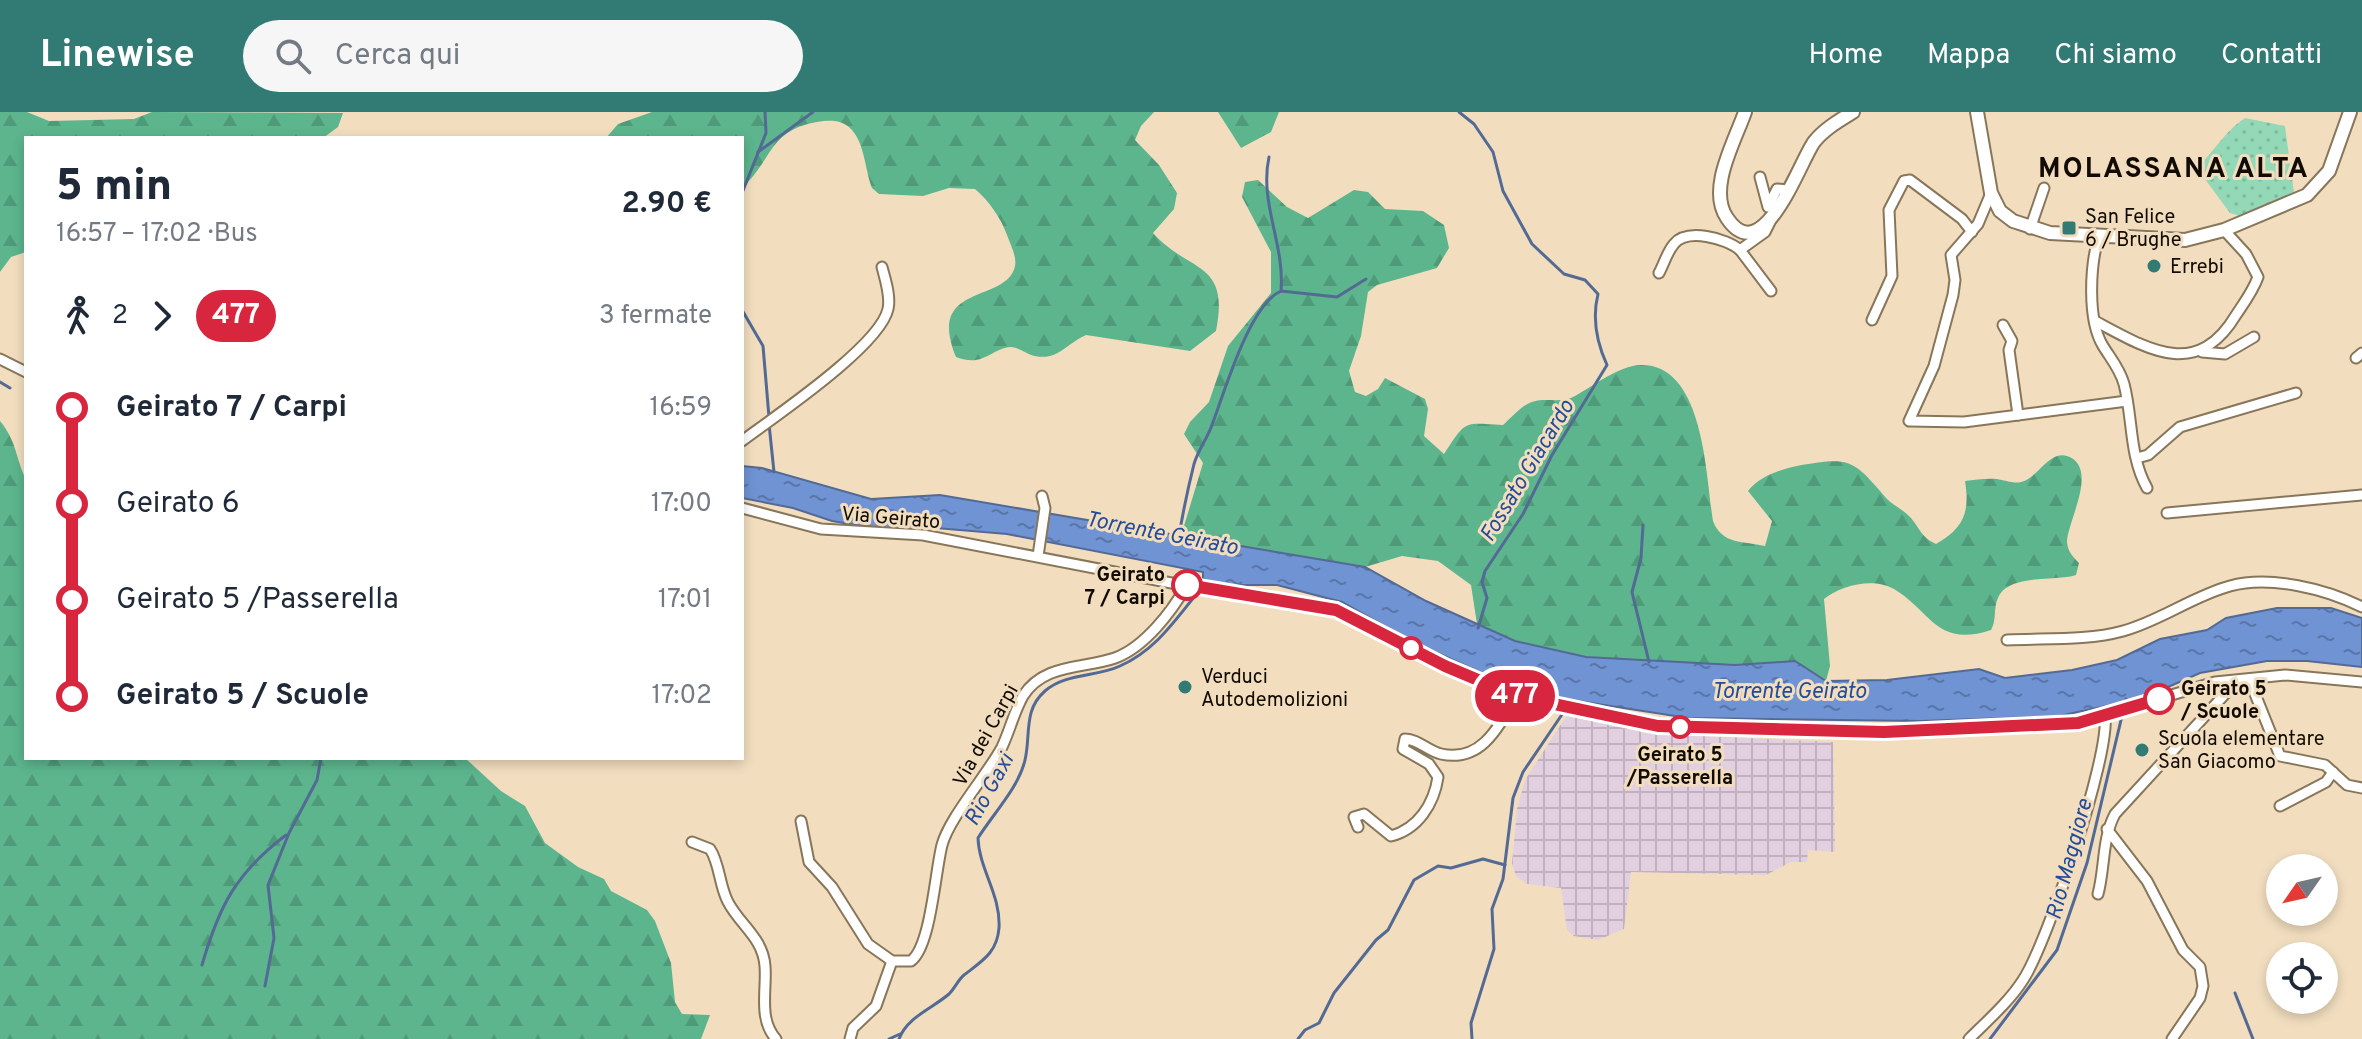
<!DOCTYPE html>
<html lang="it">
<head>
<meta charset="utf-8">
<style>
  :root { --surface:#fff; --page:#f6f6f7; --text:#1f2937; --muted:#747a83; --accent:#327a74 }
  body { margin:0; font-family:Overpass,sans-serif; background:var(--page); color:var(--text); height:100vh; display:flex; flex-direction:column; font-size:30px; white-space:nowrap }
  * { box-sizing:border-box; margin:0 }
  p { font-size:26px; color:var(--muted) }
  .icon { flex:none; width:44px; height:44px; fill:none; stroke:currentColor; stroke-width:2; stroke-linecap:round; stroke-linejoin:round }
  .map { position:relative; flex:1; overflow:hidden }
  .drawer { position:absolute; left:24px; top:24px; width:720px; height:624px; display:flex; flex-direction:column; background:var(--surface); border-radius:0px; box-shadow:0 4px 12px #0003 }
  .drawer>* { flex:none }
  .badge { padding:0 16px; border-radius:26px; font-size:28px; line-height:52px }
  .needle { width:52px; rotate:236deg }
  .controls { position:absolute; left:2266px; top:742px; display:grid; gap:16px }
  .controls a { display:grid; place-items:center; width:72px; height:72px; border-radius:50%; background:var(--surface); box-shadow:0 4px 12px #0003; font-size:40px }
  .map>.badge { position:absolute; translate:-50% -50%; box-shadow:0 0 0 4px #fff }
  .legs { display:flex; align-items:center; gap:12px; height:88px; padding:0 32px; font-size:26px }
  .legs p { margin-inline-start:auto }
  .overview { display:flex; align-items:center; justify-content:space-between; height:136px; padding:0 32px }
  h1 { font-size:44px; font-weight:800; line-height:60px }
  ul { padding:0 32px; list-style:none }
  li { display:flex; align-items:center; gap:28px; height:96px; font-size:30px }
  li i { display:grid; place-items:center; width:12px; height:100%; margin:0 10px; background:currentColor }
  li i::after { content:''; width:20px; height:20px; margin:-10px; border:6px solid; border-radius:50%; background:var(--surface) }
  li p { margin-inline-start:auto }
  li:first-child i { background:linear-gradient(#0000 50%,currentColor 0) }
  li:last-child i { background:linear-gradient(currentColor 50%,#0000 0) }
  header { display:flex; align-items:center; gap:48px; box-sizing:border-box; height:112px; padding:0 40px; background:var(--accent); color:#fff }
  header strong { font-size:38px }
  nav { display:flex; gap:44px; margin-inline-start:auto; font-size:28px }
  .search { width:560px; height:72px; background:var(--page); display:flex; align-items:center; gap:20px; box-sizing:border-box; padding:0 28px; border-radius:44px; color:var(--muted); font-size:30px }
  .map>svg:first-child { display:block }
</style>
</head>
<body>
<header>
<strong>Linewise</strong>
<div class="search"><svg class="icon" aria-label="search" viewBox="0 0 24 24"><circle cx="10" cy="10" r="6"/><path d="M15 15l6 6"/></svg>Cerca qui</div>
<nav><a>Home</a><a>Mappa</a><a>Chi siamo</a><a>Contatti</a></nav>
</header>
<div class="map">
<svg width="2362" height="927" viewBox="0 0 2362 927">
  <defs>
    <pattern id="industrial-grid" width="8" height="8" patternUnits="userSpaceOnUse" patternTransform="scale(2)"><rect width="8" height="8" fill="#e2d0e1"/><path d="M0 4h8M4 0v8" fill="none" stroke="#c1b1bf"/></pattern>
    <pattern id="green-dots" width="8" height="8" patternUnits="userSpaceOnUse" patternTransform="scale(2)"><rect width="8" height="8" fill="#93d9b7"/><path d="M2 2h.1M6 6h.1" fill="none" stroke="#7eb99c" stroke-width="1.8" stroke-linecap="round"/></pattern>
    <pattern id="forest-firs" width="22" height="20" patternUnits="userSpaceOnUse" patternTransform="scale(2)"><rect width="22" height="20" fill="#5cb58d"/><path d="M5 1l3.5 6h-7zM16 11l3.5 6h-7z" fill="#4f9a78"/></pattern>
    <pattern id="water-ripples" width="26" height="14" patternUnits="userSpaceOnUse" patternTransform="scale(2)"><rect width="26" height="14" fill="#6f93d3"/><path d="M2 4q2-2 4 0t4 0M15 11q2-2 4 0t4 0" fill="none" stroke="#5a76a9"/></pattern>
  </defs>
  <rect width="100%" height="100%" fill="#f2debf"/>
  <path fill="url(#industrial-grid)" d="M 1567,603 L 1616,611 L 1644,621 L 1833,630 L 1835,740 L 1808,738 L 1807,750 L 1791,750 L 1766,763 L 1631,760 L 1624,817 L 1598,828 L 1574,824 L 1567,818 L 1561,776 L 1527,772 L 1516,764 L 1512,751 L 1517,697 L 1525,668 Z"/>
  <path fill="url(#green-dots)" d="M 2245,6 L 2285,14 L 2294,81 L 2244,105 L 2230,101 L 2196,55 C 2214,42 2222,21 2245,6 Z"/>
  <g fill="url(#forest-firs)">
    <path d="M 0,0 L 27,0 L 49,9 L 134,7 L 152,0 L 343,1 L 338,15 L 323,26 L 26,26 L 26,140 L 11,145 L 0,160 Z"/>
    <path d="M 652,0 L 1154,0 L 1141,14 L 1135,28 L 1159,53 L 1177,81 L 1174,97 L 1153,121 C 1190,162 1230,148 1216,219 L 1190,239 L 1086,223 C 1067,231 1058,249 1035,244 C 1028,243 1018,235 1011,235 C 991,236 984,256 956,245 C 925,170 1007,192 1015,154 C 1017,144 1010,132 1007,123 C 1001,106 989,89 975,77 L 949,76 L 923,84 L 879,82 L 872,76 C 865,58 865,33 852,18 C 842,7 830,8 817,10 C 768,19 774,46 742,76 L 742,26 L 606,26 L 618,12 Z"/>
    <path d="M 1218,0 L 1279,0 L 1271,20 L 1241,36 Z"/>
    <path d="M 1258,68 L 1287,95 L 1308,106 L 1354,78 L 1368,80 L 1385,97 L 1423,99 L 1444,113 L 1449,136 L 1437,156 L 1377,173 L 1368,180 L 1361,224 L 1349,259 L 1355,280 L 1366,284 L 1378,277 L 1385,266 L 1425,287 L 1428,297 L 1424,324 L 1444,342 C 1467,307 1463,311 1503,313 C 1511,306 1522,293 1532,290 C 1546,285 1561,292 1575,284 C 1593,274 1620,253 1641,253 C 1705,252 1706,367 1713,409 C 1722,433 1744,429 1765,434 L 1772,409 L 1748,379 C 1760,364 1779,358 1797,354 C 1852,344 1853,348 1887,387 C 1894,394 1904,398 1911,406 C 1920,417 1922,426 1936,432 C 1964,416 1970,400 1965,369 C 1975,368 1986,366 1997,367 C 2004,368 2014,372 2021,370 C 2038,366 2049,338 2067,344 C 2100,355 2067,410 2067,430 C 2068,440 2073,445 2079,451 L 2076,463 C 2055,470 2008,461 1998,486 C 1993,497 1997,507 1991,518 C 1936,536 1931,499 1894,477 C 1874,465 1841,473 1824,487 L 1830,554 L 1826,569 L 1795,549 L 1735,553 L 1586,545 L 1515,529 L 1477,512 L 1471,473 L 1438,449 L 1402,444 L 1365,455 L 1181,424 L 1203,351 L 1184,322 L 1190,310 L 1209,290 L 1228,234 L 1271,181 L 1271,140 L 1242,85 L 1245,70 Z"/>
    <path d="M 0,309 C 17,330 15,344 26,368 L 26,646 L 465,646 L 501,679 L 525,694 L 545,731 L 578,755 L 604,767 L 611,779 L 647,798 L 655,809 L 671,851 L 675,890 L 682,902 L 710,903 L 701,927 L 0,927 Z"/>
  </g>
  <path fill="url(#water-ripples)" stroke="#536a95" stroke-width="2" d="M 742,354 L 762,356 L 871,387 L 940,383 L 1365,455 L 1426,489 L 1515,529 L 1586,545 L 1735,553 L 1795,549 L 1826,569 L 1887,568 L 1979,557 L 2005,566 L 2072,558 L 2117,548 L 2160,527 L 2207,518 L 2226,506 L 2277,496 L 2331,496 L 2362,506 L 2362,555 L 2307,549 L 2267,549 L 2200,561 L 2143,586 L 2059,604 L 1920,609 L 1688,606 L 1572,588 L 1509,573 L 1413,530 L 1342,490 L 1277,473 L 1227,473 L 1203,467 L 1203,460 L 1007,422 L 912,414 L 884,418 L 832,409 L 793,396 L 742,386 Z"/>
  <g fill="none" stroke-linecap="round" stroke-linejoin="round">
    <g stroke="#536a95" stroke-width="3">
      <path d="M 1459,0 L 1474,12 L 1493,40 L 1503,79 L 1532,132 L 1564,162 L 1585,168 L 1598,182 C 1592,206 1597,231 1607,253 L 1552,343 L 1523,402 L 1485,459 L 1482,470 L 1487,486 L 1478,516"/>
      <path d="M 758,40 L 813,0"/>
      <path d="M 1269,45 C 1259,91 1285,132 1281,179"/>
      <path d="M 742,81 L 766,21 L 765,0"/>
      <path d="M 742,198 L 763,234 L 769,305"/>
      <path d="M 0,270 L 10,276"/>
      <path d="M 769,312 L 774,360"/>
      <path d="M 1643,413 L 1641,446 L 1632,480 L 1649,550"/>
      <path d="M 1179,424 C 1183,400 1188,376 1194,352 C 1198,338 1207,327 1212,313 C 1224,282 1249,193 1281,179 L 1337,185 L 1366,167"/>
      <path d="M 202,853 C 219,794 236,761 286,723"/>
      <path d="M 265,874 L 274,826 L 268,773 L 289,721 L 317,668 L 321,646"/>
      <path d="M 2235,881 L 2253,927"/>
      <path d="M 889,927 L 900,922"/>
      <path d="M 899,927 C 907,905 933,896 949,882 C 955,876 958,868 964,863 C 982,849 997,841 999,816 C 1001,783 979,757 978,726 C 993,702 1019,675 1025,648 C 1031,623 1023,598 1045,579 C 1065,561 1097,565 1120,554 C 1156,538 1175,508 1199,479"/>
      <path d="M 1298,927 L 1305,918 L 1319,911 L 1334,881 L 1376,828 L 1388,818 L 1414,768 L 1438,754 L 1451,756 L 1483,747 L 1505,753"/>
      <path d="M 1472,927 L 1471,911 L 1494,837 L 1492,797 L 1503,767 L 1513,686 L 1523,660 L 1563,601"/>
      <path d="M 1990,927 L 2057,838 L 2087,751 L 2126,587"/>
    </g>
    <g stroke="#88765a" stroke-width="13">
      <g id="minor">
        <path d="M 1760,65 L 1768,95 L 1777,77 L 1788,78"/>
        <path d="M 1991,81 L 1978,112 L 1951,143 L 1955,168 L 1953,183 L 1934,254 L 1909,309 L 1964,310 L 2127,289"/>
        <path d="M 1770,110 L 1765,120 L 1740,138 L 1771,179"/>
        <path d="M 2030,117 L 2044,76"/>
        <path d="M 2099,124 C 2090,152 2087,208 2103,234 C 2111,247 2120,257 2124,272 C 2133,306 2129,344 2147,376"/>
        <path d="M 1659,161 C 1664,152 1667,140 1674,132 C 1687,116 1726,126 1740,138"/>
        <path d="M 1872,208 L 1892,164 L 1889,98 L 1904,69 L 1910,68 L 1962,107 L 1972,120"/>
        <path d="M 2095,209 C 2149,238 2197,268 2236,203 C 2244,191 2253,179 2258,165 L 2246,142 L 2224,118"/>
        <path d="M 2003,213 L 2012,229 L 2009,238 L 2018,303"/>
        <path d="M 2202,240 L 2225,242 L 2254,225"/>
        <path d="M 2356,246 L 2362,241"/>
        <path d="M 0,247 L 26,260"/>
        <path d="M 742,329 C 774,305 880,234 888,197 C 891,184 885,167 882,155"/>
        <path d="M 2137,346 L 2148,343 L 2180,315 L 2296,281"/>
        <path d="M 742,396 L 821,417 L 923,423 L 1213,479 L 1320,494 L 1359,508 L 1445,554 L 1516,584 L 1658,614 L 1884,620 L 2078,611 L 2215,570 L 2285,563 L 2362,570"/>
        <path d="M 2167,401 L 2362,383"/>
        <path d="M 1038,444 L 1045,396 L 1042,384"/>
        <path d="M 2007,528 C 2044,526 2087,529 2123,519 C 2160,509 2193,484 2230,474 C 2270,463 2326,477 2362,495"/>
        <path d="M 2249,567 L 2280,644 L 2325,653 L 2347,673 L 2362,676"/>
        <path d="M 2280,694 L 2326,670 L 2333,660"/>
        <path d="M 801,709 L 809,750 L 832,775 L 868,832 L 892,849 L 911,849 C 931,834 935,760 942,733 C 949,706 987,663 1002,635 C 1010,618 1014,600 1023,584 C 1044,551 1083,557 1115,546 C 1145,535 1172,499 1187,473"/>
        <path d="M 1358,715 L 1354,705 L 1364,702 L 1391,724 C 1418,717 1434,692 1438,665 L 1429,652 L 1403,637 L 1405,627 C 1418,627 1428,639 1441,642 C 1482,651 1499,614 1516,584"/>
        <path d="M 2107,717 L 2147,769 L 2183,838 L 2200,855 L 2203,874 L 2200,886 L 2172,927"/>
        <path d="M 692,730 L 710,737 C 720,752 719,773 728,790 C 740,813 763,826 765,854 C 767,878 758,907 776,927"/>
        <path d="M 2098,782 C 2105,756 2102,726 2115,702 L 2237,569"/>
        <path d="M 850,927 L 853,916 L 876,894 L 892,849"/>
        <path d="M 1969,927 C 1987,909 2009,890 2023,868 C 2047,832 2110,644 2105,604"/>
      </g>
    </g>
    <g stroke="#88765a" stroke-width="16">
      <g id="tertiary">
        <path d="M 1745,0 C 1735,29 1707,77 1727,106 C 1763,160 1800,49 1814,30 C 1824,17 1840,8 1853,0"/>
        <path d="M 1977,0 L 1991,81 L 2000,99 L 2013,109 L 2050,121 L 2185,128 L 2224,118 L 2307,83 L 2329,59 L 2350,0"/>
      </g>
    </g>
    <use href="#minor" stroke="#fff" stroke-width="9"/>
    <use href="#tertiary" stroke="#fff" stroke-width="12"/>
  </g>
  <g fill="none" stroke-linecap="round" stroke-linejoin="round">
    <g stroke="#fff" stroke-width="18">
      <path id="line-1" d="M 1187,473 L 1336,498 L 1445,554 L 1516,584 L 1658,614 L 1884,620 L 2078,611 L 2159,587"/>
    </g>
    <use href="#line-1" stroke="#d7263d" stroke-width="12"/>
  </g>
  <g fill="#327a74" stroke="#f2debf" stroke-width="3">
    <rect x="2061" y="108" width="16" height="16" rx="4"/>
    <circle cx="2154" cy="154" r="8"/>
    <circle cx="1185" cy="575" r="8"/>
    <circle cx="2142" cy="638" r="8"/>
  </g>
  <g fill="#fff" stroke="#d7263d" stroke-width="4">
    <circle cx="1187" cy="473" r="14"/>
    <circle cx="1411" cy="536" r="10"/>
    <circle cx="2159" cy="587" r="14"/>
    <circle cx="1680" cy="615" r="10"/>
  </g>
  <g text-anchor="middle" stroke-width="6" stroke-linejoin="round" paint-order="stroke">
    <g font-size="20" fill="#110b03" stroke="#f2debf" text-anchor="start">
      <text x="2085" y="111">San Felice<tspan x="2085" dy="23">6 / Brughe</tspan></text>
      <text x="2170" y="161">Errebi</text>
      <text x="1201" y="571">Verduci<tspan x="1201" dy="23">Autodemolizioni</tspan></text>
      <text x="2158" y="633">Scuola elementare<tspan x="2158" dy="23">San Giacomo</tspan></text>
    </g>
    <g font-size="20" fill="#110b03" stroke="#f2debf">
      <text transform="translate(891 405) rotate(5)" y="7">Via Geirato</text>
      <text transform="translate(985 623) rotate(-61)" y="7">Via dei Carpi</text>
    </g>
    <g font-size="20" font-weight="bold" fill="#110b03" stroke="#f2debf" text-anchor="end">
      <text x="1165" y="469">Geirato<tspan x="1165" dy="23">7 / Carpi</tspan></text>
      <text x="2181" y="583" text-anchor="start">Geirato 5<tspan x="2181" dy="23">/ Scuole</tspan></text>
      <text x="1680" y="649" text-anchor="middle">Geirato 5<tspan x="1680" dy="23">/Passerella</tspan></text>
    </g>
    <g font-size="22" font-style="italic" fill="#234c99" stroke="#f2debf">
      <text transform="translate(1526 358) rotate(-59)" y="8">Fossato Giacardo</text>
      <text transform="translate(1162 420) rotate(11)" y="8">Torrente Geirato</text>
      <text x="1789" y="586">Torrente Geirato</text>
      <text transform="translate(988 677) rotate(-61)" y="8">Rio Gaxi</text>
      <text transform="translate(2068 747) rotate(-75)" y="8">Rio Maggiore</text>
    </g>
    <g font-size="28" font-weight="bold" letter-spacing="2" fill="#110b03" stroke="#f2debf">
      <text x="2174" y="65">MOLASSANA ALTA</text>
    </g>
  </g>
</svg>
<div class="controls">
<a><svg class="needle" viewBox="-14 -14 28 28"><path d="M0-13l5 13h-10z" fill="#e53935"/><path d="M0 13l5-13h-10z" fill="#747a83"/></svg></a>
<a><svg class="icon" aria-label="locate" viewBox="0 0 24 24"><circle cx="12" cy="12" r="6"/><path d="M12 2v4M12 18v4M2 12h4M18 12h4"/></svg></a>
</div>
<b class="badge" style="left:1515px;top:584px;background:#d7263d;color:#fff">477</b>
<section class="drawer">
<div class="overview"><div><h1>5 min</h1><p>16:57 – 17:02 · Bus</p></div><b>2.90 €</b></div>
<div class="legs"><svg class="icon" aria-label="walk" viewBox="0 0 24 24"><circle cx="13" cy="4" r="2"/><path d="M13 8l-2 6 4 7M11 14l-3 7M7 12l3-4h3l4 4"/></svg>2<svg class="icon" aria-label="forward" viewBox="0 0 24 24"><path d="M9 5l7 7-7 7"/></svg><b class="badge" style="background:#d7263d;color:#fff">477</b><p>3 fermate</p></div>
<ul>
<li><i style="color:#d7263d"></i><b>Geirato 7 / Carpi</b><p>16:59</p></li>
<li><i style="color:#d7263d"></i><span>Geirato 6</span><p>17:00</p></li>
<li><i style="color:#d7263d"></i><span>Geirato 5 /Passerella</span><p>17:01</p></li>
<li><i style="color:#d7263d"></i><b>Geirato 5 / Scuole</b><p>17:02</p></li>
</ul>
</section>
</div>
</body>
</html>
